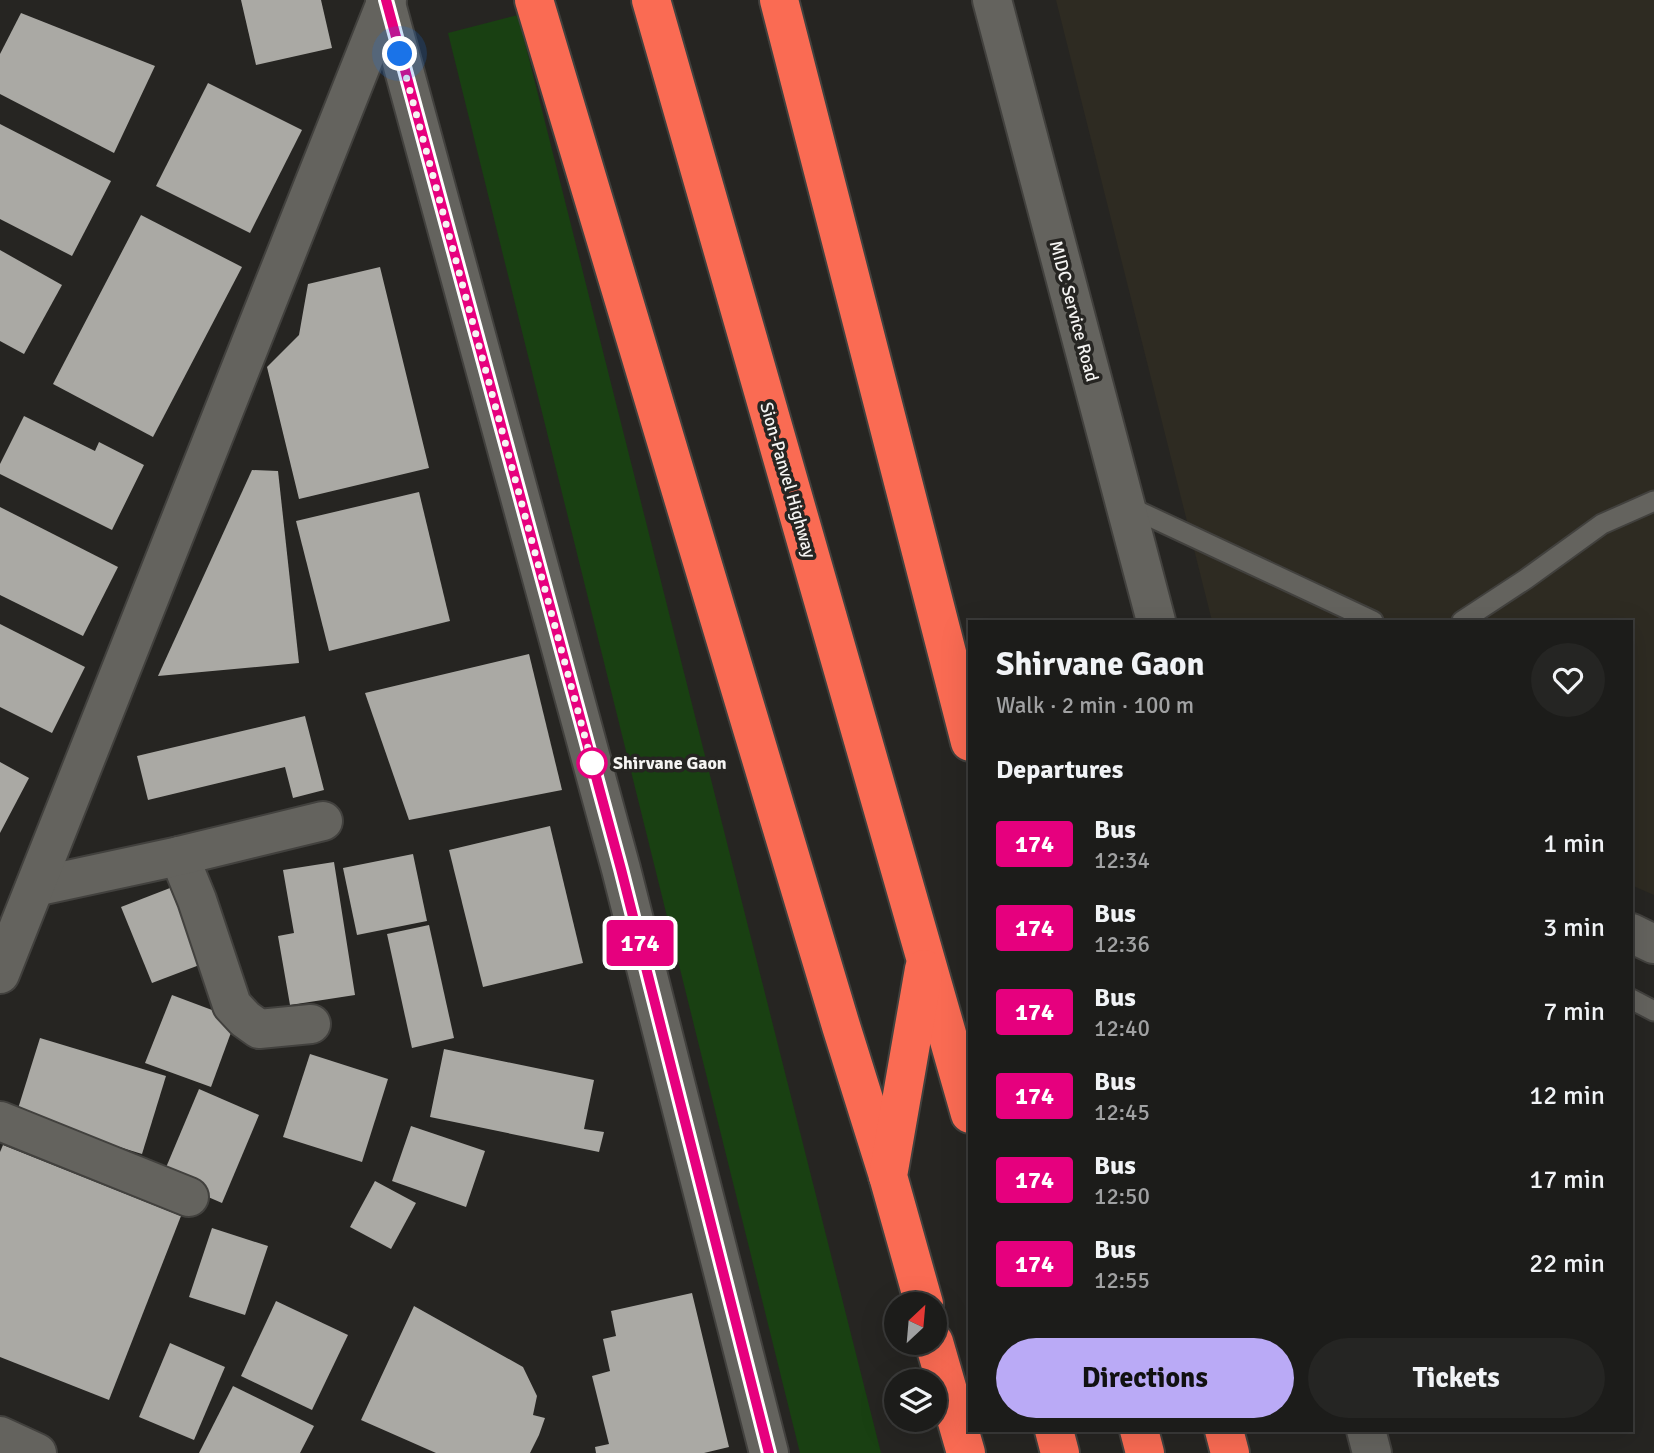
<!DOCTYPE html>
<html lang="en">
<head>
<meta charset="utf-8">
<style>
  :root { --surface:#1c1c1a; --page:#252523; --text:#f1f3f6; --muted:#a0a1a2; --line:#3a3a39; --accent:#baaaf6 }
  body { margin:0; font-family:Signika,sans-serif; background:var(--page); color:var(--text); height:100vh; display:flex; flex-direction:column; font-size:26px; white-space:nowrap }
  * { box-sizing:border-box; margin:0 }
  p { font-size:23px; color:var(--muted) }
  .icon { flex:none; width:38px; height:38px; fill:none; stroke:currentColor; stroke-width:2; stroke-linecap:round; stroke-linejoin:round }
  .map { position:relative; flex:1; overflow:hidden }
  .details { position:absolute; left:968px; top:620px; width:665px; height:812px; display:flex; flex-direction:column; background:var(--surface); border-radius:0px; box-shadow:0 7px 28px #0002,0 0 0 2px var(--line) }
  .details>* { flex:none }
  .badge { padding:0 14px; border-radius:5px; font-size:24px; line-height:46px }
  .needle { width:46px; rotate:26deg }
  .tools { position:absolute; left:884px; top:1292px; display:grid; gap:14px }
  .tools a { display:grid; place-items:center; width:63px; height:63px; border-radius:50%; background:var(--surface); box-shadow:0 7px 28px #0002,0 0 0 2px var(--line); font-size:35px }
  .you { position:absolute; width:35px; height:35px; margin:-18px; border:5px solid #fff; border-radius:50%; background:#1a73e8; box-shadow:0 0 0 10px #1a73e833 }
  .map>.badge { position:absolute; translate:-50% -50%; box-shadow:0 0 0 4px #fff }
  h2 { padding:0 28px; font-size:26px; line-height:63px }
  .round { display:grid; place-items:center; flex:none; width:74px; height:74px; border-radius:37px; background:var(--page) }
  .overview { display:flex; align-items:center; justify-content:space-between; height:119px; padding:0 28px }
  h1 { font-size:33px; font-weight:700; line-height:52px }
  .cta { display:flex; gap:14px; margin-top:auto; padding:14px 28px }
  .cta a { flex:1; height:80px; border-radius:42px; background:var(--accent); color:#111; font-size:28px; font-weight:700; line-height:80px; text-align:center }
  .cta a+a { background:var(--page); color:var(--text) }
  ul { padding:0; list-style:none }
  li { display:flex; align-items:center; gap:21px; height:84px; padding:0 28px }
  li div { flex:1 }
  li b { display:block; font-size:26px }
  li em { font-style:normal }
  li .badge { min-width:77px; font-weight:700; text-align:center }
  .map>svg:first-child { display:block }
</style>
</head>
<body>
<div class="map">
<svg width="1654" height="1453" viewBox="0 0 1654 1453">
  <rect width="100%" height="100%" fill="#262522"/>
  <path fill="#2e2b22" d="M 1056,0 L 1654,0 L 1654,895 L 1631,885 L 1631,621 L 1212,621 Z"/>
  <path fill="#194012" d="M 518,15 L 881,1453 L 800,1453 L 448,33 Z"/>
  <g fill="#aaa9a4">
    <path d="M 241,0 L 321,0 L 332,48 L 256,65 Z"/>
    <path d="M 21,13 L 155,66 L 114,153 L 0,94 L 0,54 Z"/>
    <path d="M 208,83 L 302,130 L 250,233 L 156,186 Z"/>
    <path d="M 0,124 L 111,181 L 72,256 L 0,219 Z"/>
    <path d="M 141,215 L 242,267 L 153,437 L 53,384 Z"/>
    <path d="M 0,250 L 62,285 L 24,354 L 0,341 Z"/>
    <path d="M 380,267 L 429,468 L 299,499 L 267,367 L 299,335 L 308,284 Z"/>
    <path d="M 24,416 L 95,451 L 99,442 L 144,465 L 112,530 L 0,474 L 0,464 Z"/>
    <path d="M 252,470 L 278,471 L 299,663 L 158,676 Z"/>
    <path d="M 419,492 L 450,621 L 329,651 L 296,521 Z"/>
    <path d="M 0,507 L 118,567 L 83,636 L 0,595 Z"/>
    <path d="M 0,624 L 85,667 L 52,733 L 0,707 Z"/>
    <path d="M 529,654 L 562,790 L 409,820 L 365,693 Z"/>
    <path d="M 305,716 L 324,790 L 293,798 L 285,767 L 148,800 L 137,756 Z"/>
    <path d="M 0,762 L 29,778 L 0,833 Z"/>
    <path d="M 550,826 L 583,963 L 483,987 L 449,850 Z"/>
    <path d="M 413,854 L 427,921 L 357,935 L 343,868 Z"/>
    <path d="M 334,862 L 355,995 L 290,1005 L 278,936 L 294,933 L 283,870 Z"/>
    <path d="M 170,888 L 202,964 L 152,983 L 121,907 Z"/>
    <path d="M 429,925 L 454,1038 L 412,1048 L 387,934 Z"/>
    <path d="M 172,995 L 236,1019 L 211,1087 L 145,1063 Z"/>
    <path d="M 40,1038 L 166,1076 L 142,1154 L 16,1115 Z"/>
    <path d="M 444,1049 L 594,1080 L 584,1129 L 604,1132 L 599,1152 L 430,1117 Z"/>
    <path d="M 310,1054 L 388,1079 L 362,1162 L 283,1137 Z"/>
    <path d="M 199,1089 L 259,1115 L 222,1203 L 162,1177 Z"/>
    <path d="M 411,1126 L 485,1151 L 466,1207 L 392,1181 Z"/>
    <path d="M 3,1145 L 181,1216 L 109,1400 L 0,1357 L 0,1152 Z"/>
    <path d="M 375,1181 L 416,1203 L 391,1249 L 350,1227 Z"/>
    <path d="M 212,1228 L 268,1246 L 245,1315 L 189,1297 Z"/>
    <path d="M 692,1293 L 729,1447 L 704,1453 L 596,1453 L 595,1447 L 609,1444 L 592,1376 L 610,1371 L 603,1339 L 616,1336 L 611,1311 Z"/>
    <path d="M 276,1301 L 348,1335 L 312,1410 L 241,1376 Z"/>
    <path d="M 414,1306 L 523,1367 L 537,1396 L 533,1415 L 545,1418 L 539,1435 L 530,1453 L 436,1453 L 361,1420 Z"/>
    <path d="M 170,1343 L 225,1367 L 194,1440 L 139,1417 Z"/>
    <path d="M 233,1386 L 314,1426 L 300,1453 L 199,1453 Z"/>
  </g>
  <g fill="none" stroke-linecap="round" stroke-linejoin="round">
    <g stroke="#42413e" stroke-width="23">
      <g id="service">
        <path d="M 1125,505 L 1373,621"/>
        <path d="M 1462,621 L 1526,579 L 1602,524 L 1654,501"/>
        <path d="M 1631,999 L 1654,1011"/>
      </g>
    </g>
    <g stroke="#42413e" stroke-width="42">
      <g id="minor">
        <path d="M 179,856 L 197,900 L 232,1005 L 245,1019 L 259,1029 L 311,1024"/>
        <path d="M 35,887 L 179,856 L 323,821"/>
        <path d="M 1631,933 L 1654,944"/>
        <path d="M 0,1121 L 189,1197"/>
      </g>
    </g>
    <g stroke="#42413e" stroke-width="42">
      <g id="tertiary">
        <path d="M 385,0 L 621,869 L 769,1453"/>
        <path d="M 992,0 L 1156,621"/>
        <path d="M 0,974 L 387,0"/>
        <path d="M 1366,1430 L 1372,1453"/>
        <path d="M 0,1436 L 37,1453"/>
      </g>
    </g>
    <g stroke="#42413e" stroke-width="42">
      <g id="motorway">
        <path d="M 534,0 L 841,1026 L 888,1176"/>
        <path d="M 651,0 L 970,1114"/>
        <path d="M 779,0 L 970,742"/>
        <path d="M 924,969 L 888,1176 L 924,1304"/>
        <path d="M 934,1342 L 966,1453"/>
        <path d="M 1054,1430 L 1060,1453"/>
        <path d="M 1139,1430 L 1145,1453"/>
        <path d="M 1224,1430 L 1230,1453"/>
      </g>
    </g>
    <use href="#service" stroke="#64635e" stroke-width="19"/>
    <use href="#minor" stroke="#64635e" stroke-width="38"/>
    <use href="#tertiary" stroke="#64635e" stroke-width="38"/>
    <use href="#motorway" stroke="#fa6b53" stroke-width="38"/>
  </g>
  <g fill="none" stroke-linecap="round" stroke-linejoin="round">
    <g stroke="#fff" stroke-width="16">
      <path id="line" d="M 386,0 L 621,869 L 769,1453"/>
    </g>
    <use href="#line" stroke="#e6007e" stroke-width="10"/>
    <path stroke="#f5f4f2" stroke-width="7" stroke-dasharray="0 12.6" d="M 400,54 L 592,763"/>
  </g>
  <circle fill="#fff" stroke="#e6007e" stroke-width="3.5" cx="592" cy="763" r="14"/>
  <g text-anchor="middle" stroke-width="7" stroke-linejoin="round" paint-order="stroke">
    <g font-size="18" fill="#f5f4f2" stroke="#262522">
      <text transform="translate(1074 311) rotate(75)" y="6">MIDC Service Road</text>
      <text transform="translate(788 480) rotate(74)" y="6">Sion-Panvel Highway</text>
    </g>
    <g font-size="18" font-weight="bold" fill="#f5f4f2" stroke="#262522" text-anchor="start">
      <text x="613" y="769">Shirvane Gaon</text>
    </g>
  </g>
</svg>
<div class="tools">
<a><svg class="needle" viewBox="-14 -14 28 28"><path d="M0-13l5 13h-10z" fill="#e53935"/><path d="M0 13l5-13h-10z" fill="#a0a1a2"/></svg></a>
<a><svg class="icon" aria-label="layers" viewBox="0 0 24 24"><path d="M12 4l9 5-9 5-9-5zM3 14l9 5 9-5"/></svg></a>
</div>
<div class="you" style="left:400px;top:54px"></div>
<b class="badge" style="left:640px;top:943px;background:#e6007e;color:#fff">174</b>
<section class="details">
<div class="overview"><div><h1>Shirvane Gaon</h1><p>Walk · 2 min · 100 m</p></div><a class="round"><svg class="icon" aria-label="heart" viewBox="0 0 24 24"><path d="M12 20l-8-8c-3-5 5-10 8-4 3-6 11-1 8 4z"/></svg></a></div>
<h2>Departures</h2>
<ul>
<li><span class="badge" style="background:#e6007e;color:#fff">174</span><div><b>Bus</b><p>12:34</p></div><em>1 min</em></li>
<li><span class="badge" style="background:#e6007e;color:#fff">174</span><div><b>Bus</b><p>12:36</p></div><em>3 min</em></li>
<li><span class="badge" style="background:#e6007e;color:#fff">174</span><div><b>Bus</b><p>12:40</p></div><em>7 min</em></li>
<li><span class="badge" style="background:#e6007e;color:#fff">174</span><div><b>Bus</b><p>12:45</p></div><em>12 min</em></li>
<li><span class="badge" style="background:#e6007e;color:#fff">174</span><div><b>Bus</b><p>12:50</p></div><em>17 min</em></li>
<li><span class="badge" style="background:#e6007e;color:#fff">174</span><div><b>Bus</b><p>12:55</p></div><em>22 min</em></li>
</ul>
<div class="cta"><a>Directions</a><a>Tickets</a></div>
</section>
</div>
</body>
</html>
